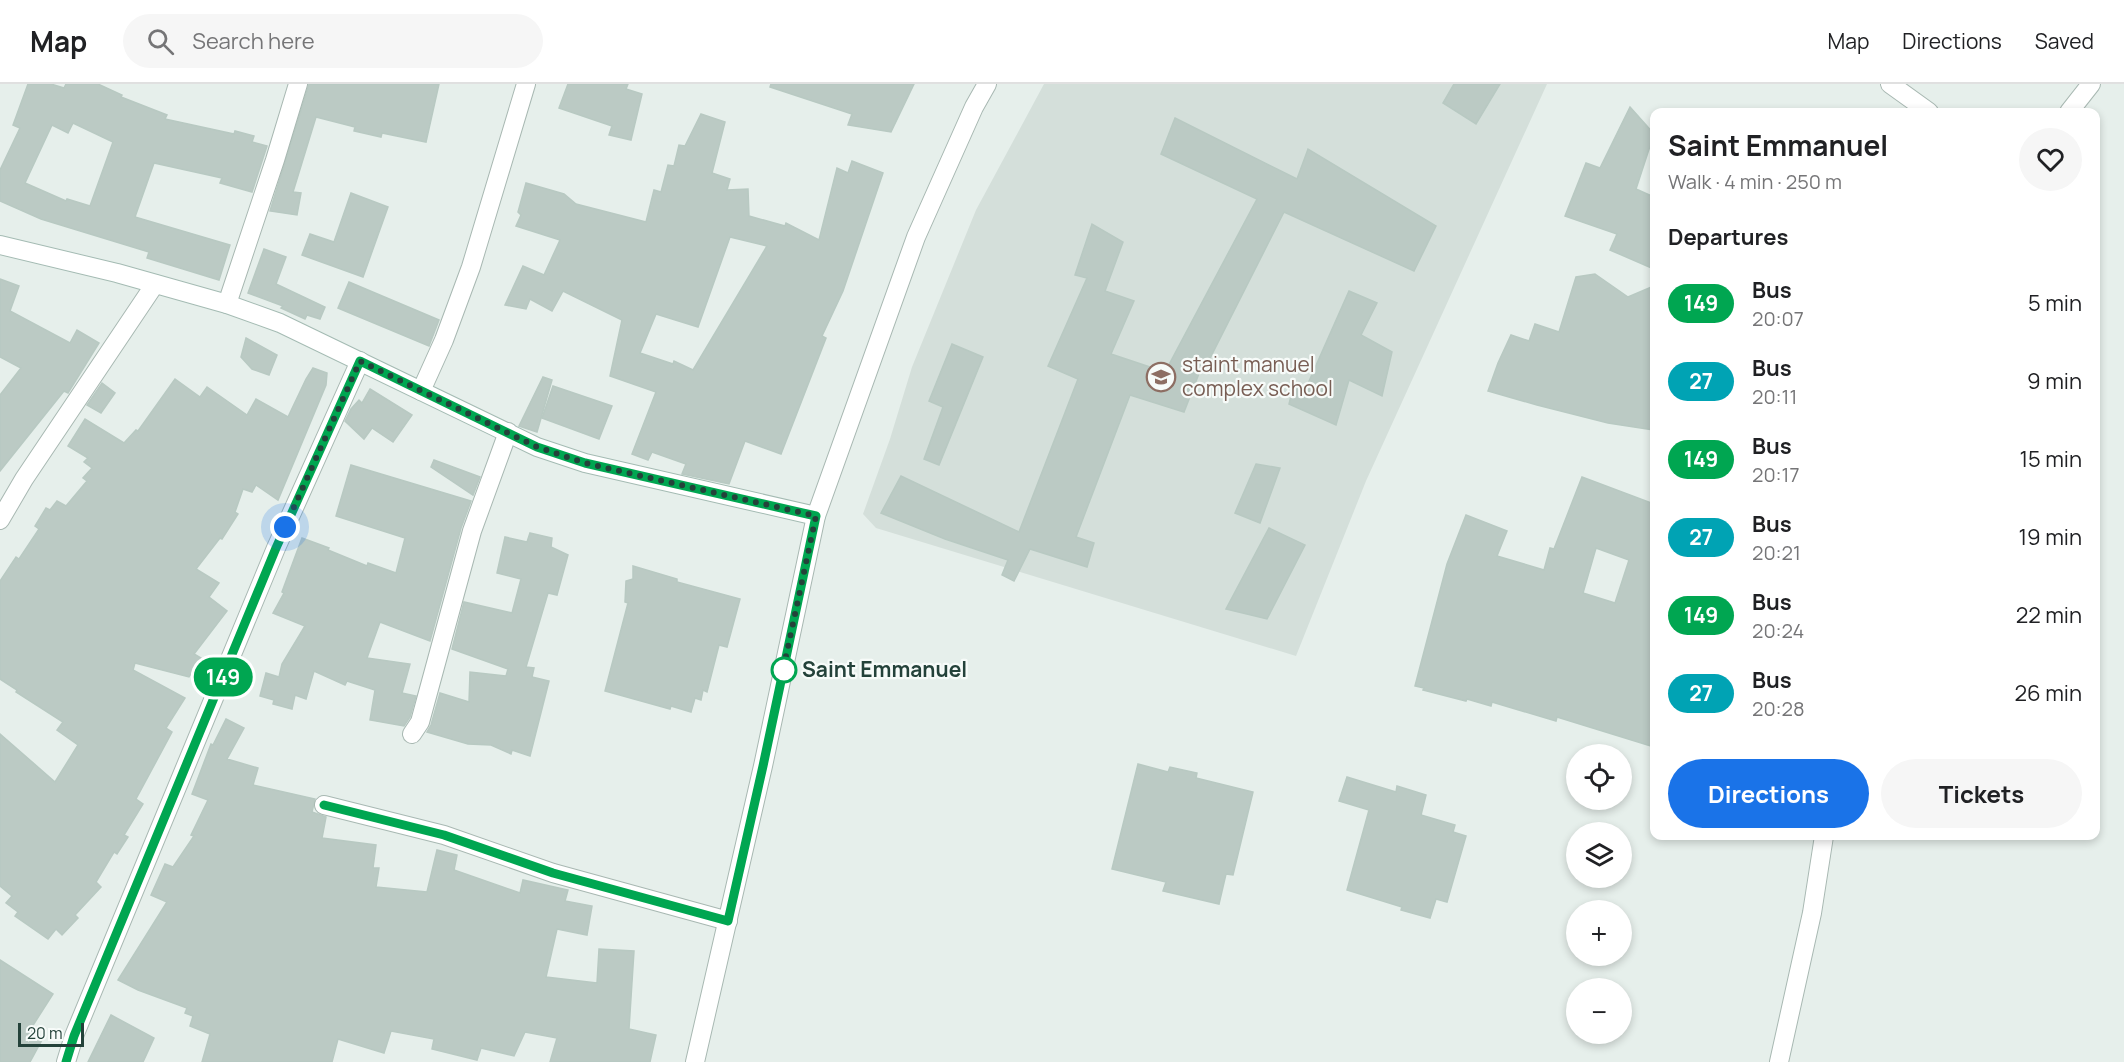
<!DOCTYPE html>
<html lang="en">
<head>
<meta charset="utf-8">
<style>
  :root { --surface:#fff; --page:#f6f6f6; --text:#202124; --muted:#757577; --line:#e0e0e0; --accent:#1a73e8 }
  body { margin:0; font-family:Manrope,sans-serif; background:var(--page); color:var(--text); height:100vh; display:flex; flex-direction:column; font-size:22px; white-space:nowrap }
  * { box-sizing:border-box; margin:0 }
  p { font-size:20px; color:var(--muted) }
  .icon { flex:none; width:33px; height:33px; fill:none; stroke:currentColor; stroke-width:2; stroke-linecap:round; stroke-linejoin:round }
  .map { position:relative; flex:1; overflow:hidden }
  .panel { position:absolute; left:1650px; top:24px; width:450px; height:732px; display:flex; flex-direction:column; background:var(--surface); border-radius:12px; box-shadow:0 3px 9px #0003 }
  .panel>* { flex:none }
  .badge { padding:0 12px; border-radius:20px; font-size:21px; line-height:39px }
  .tools { position:absolute; left:1566px; top:660px; display:grid; gap:12px }
  .tools a { display:grid; place-items:center; width:66px; height:66px; border-radius:50%; background:var(--surface); box-shadow:0 3px 9px #0003; font-size:30px }
  .scale { position:absolute; left:18px; bottom:15px; width:66px; box-sizing:border-box; padding-left:6px; border:3px solid #24423a; border-top:0; font-size:16px; line-height:21px; white-space:nowrap; color:#24423a; -webkit-text-stroke:4px #f7fbf9; paint-order:stroke }
  .you { position:absolute; width:30px; height:30px; margin:-15px; border:4px solid #fff; border-radius:50%; background:#1a73e8; box-shadow:0 0 0 9px #1a73e833 }
  .map>.badge { position:absolute; translate:-50% -50%; box-shadow:0 0 0 3px #fff }
  h2 { padding:0 18px; font-size:22px; line-height:54px }
  .round { display:grid; place-items:center; flex:none; width:63px; height:63px; border-radius:32px; background:var(--page) }
  .summary { display:flex; align-items:center; justify-content:space-between; height:102px; padding:0 18px }
  h1 { font-size:28px; font-weight:700; line-height:45px }
  .button { display:flex; gap:12px; margin-top:auto; padding:12px 18px }
  .button a { flex:1; height:69px; border-radius:36px; background:var(--accent); color:#fff; font-size:24px; font-weight:700; line-height:69px; text-align:center }
  .button a+a { background:var(--page); color:var(--text) }
  ul { padding:0; list-style:none }
  li { display:flex; align-items:center; gap:18px; height:78px; padding:0 18px }
  li div { flex:1 }
  li b { display:block; font-size:22px }
  li em { font-style:normal }
  li .badge { min-width:66px; font-weight:700; text-align:center }
  header { display:flex; align-items:center; gap:36px; box-sizing:border-box; height:84px; padding:0 30px; background:var(--surface); border-bottom:2px solid var(--line) }
  header strong { font-size:28px }
  nav { display:flex; gap:33px; margin-inline-start:auto; font-size:21px }
  .search { width:420px; height:54px; background:var(--page); display:flex; align-items:center; gap:15px; box-sizing:border-box; padding:0 21px; border-radius:33px; color:var(--muted); font-size:22px }
  .map>svg:first-child { display:block }
</style>
</head>
<body>
<header>
<strong>Map</strong>
<div class="search"><svg class="icon" aria-label="search" viewBox="0 0 24 24"><circle cx="10" cy="10" r="6"/><path d="M15 15l6 6"/></svg>Search here</div>
<nav><a>Map</a><a>Directions</a><a>Saved</a></nav>
</header>
<div class="map">
<svg width="2124" height="978" viewBox="0 0 2124 978">
  <rect width="100%" height="100%" fill="#e6efeb"/>
  <path fill="#d4dfda" d="M 1044,0 L 1547,0 L 1366,397 L 1296,572 L 876,444 L 863,430 L 890,355 L 912,283 L 976,126 Z"/>
  <g fill="#bbcac4" stroke="#b8c9c2" stroke-width="1.5" fill-rule="evenodd">
    <path d="M 28,0 L 51,0 L 64,4 L 66,0 L 98,0 L 122,11 L 121,13 L 167,31 L 165,35 L 234,50 L 235,47 L 254,52 L 252,58 L 267,62 L 252,108 L 220,99 L 222,94 L 154,79 L 135,133 L 230,161 L 219,196 L 147,174 L 149,168 L 41,135 L 0,117 L 0,86 L 20,44 L 13,41 ZM 73,39 L 113,58 L 90,122 L 67,115 L 66,117 L 25,99 L 52,41 L 68,49 Z"/>
    <path d="M 309,0 L 439,0 L 426,58 L 382,49 L 381,53 L 354,47 L 355,43 L 316,33 L 293,108 L 301,109 L 297,131 L 270,127 Z"/>
    <path d="M 568,0 L 628,0 L 626,5 L 642,10 L 631,56 L 609,51 L 612,42 L 559,24 Z"/>
    <path d="M 771,0 L 914,0 L 891,48 L 848,41 L 852,30 L 770,3 Z"/>
    <path d="M 1454,0 L 1500,0 L 1476,40 L 1443,19 Z"/>
    <path d="M 1630,23 L 1654,50 L 1636,105 L 1654,113 L 1654,185 L 1610,166 L 1617,150 L 1565,132 L 1586,79 L 1600,84 Z"/>
    <path d="M 701,30 L 725,38 L 712,89 L 730,95 L 727,106 L 748,105 L 749,132 L 785,142 L 786,139 L 819,156 L 837,84 L 848,89 L 852,77 L 883,89 L 843,207 L 822,252 L 826,254 L 781,370 L 745,357 L 729,400 L 682,390 L 686,380 L 652,368 L 648,376 L 632,370 L 656,308 L 610,292 L 622,236 L 563,207 L 552,227 L 530,215 L 526,225 L 505,221 L 523,182 L 544,191 L 560,156 L 516,142 L 521,131 L 518,128 L 526,99 L 564,110 L 576,120 L 646,138 L 654,106 L 661,108 L 668,81 L 674,82 L 679,61 L 685,62 ZM 730,153 L 767,162 L 693,286 L 674,277 L 673,280 L 640,269 L 656,230 L 698,243 Z"/>
    <path d="M 1175,34 L 1297,95 L 1308,65 L 1436,142 L 1414,187 L 1284,128 L 1203,288 L 1200,287 L 1184,328 L 1130,311 L 1076,453 L 1094,459 L 1087,483 L 1030,465 L 1014,497 L 1002,491 L 1008,476 L 945,455 L 881,429 L 901,392 L 1019,448 L 1078,295 L 1048,282 L 1087,194 L 1075,191 L 1092,140 L 1123,158 L 1105,207 L 1134,217 L 1111,270 L 1165,288 L 1257,115 L 1161,70 Z"/>
    <path d="M 351,109 L 388,123 L 363,193 L 302,171 L 310,150 L 334,158 Z"/>
    <path d="M 264,165 L 286,173 L 276,200 L 325,223 L 320,235 L 307,231 L 305,235 L 281,224 L 283,222 L 248,209 Z"/>
    <path d="M 1595,190 L 1628,213 L 1654,202 L 1654,335 L 1653,346 L 1608,339 L 1537,321 L 1488,307 L 1498,279 L 1511,251 L 1529,257 L 1535,240 L 1559,248 L 1576,193 Z"/>
    <path d="M 0,195 L 19,202 L 10,227 L 70,259 L 77,246 L 99,259 L 68,309 L 64,307 L 0,387 L 0,311 L 21,284 L 0,273 Z"/>
    <path d="M 349,198 L 439,236 L 429,262 L 338,224 Z"/>
    <path d="M 1349,207 L 1377,219 L 1361,251 L 1392,268 L 1382,312 L 1349,296 L 1336,341 L 1289,320 L 1294,300 L 1306,304 Z"/>
    <path d="M 246,254 L 277,271 L 269,291 L 252,285 L 241,273 Z"/>
    <path d="M 952,260 L 983,273 L 939,381 L 924,375 L 943,323 L 929,317 Z"/>
    <path d="M 313,284 L 327,289 L 326,301 L 278,416 L 256,401 L 252,408 L 243,405 L 235,428 L 238,430 L 222,455 L 220,454 L 196,485 L 219,499 L 209,513 L 227,527 L 194,570 L 201,574 L 189,593 L 135,579 L 133,586 L 185,614 L 166,644 L 172,648 L 136,715 L 143,720 L 124,751 L 128,753 L 117,770 L 114,768 L 96,798 L 101,803 L 75,831 L 78,834 L 62,851 L 56,845 L 48,855 L 15,832 L 18,828 L 6,819 L 12,812 L 0,802 L 0,650 L 55,698 L 78,661 L 57,646 L 63,638 L 16,608 L 17,606 L 0,595 L 0,497 L 16,473 L 19,475 L 39,445 L 35,442 L 46,424 L 50,426 L 57,417 L 66,422 L 87,397 L 83,394 L 92,384 L 84,378 L 88,374 L 68,362 L 85,335 L 124,359 L 136,346 L 138,347 L 175,295 L 200,313 L 207,303 L 247,331 L 256,315 L 288,333 L 306,295 Z"/>
    <path d="M 543,293 L 552,296 L 537,348 L 519,342 Z"/>
    <path d="M 102,299 L 115,309 L 101,329 L 87,321 Z"/>
    <path d="M 553,302 L 612,322 L 599,355 L 542,334 Z"/>
    <path d="M 370,305 L 412,331 L 393,358 L 372,344 L 364,355 L 345,337 L 351,325 L 359,316 L 362,319 Z"/>
    <path d="M 434,376 L 480,393 L 473,411 L 431,383 Z"/>
    <path d="M 1256,380 L 1280,384 L 1260,439 L 1235,429 Z"/>
    <path d="M 351,381 L 471,417 L 461,444 L 430,557 L 380,538 L 367,574 L 410,580 L 402,609 L 416,612 L 410,633 L 404,642 L 370,636 L 375,606 L 347,597 L 345,601 L 314,587 L 306,615 L 295,611 L 292,625 L 273,620 L 274,616 L 260,612 L 266,589 L 279,593 L 282,580 L 305,542 L 273,529 L 284,509 L 282,508 L 302,454 L 329,464 L 328,466 L 367,482 L 368,479 L 396,489 L 405,454 L 336,432 Z"/>
    <path d="M 1582,393 L 1654,420 L 1654,663 L 1557,633 L 1556,637 L 1492,618 L 1491,622 L 1467,615 L 1466,617 L 1423,606 L 1424,604 L 1415,602 L 1447,480 L 1466,431 L 1507,447 L 1497,472 L 1544,486 L 1550,464 L 1554,465 ZM 1596,464 L 1629,476 L 1615,519 L 1583,509 Z"/>
    <path d="M 1269,444 L 1305,461 L 1267,535 L 1226,525 Z"/>
    <path d="M 530,449 L 552,454 L 551,463 L 568,471 L 557,511 L 548,509 L 526,583 L 534,584 L 532,593 L 549,597 L 530,672 L 512,666 L 511,670 L 491,661 L 468,660 L 427,648 L 431,641 L 440,609 L 469,618 L 470,588 L 506,592 L 508,585 L 452,565 L 464,518 L 512,529 L 521,495 L 497,489 L 505,453 L 527,458 Z"/>
    <path d="M 633,482 L 677,495 L 677,498 L 740,515 L 727,563 L 719,561 L 707,608 L 703,606 L 701,616 L 695,614 L 691,628 L 671,622 L 670,625 L 605,607 L 628,519 L 625,518 L 626,497 L 633,495 Z"/>
    <path d="M 226,635 L 244,644 L 227,675 L 258,684 L 253,701 L 315,715 L 312,728 L 326,733 L 322,754 L 376,761 L 373,784 L 379,784 L 376,803 L 427,808 L 437,766 L 457,771 L 454,786 L 520,809 L 523,796 L 568,806 L 565,817 L 592,822 L 587,851 L 557,845 L 546,893 L 597,899 L 599,865 L 634,867 L 629,945 L 656,951 L 650,978 L 550,978 L 557,954 L 525,948 L 514,972 L 481,964 L 477,976 L 432,965 L 434,955 L 391,947 L 384,969 L 338,955 L 332,978 L 202,978 L 210,950 L 190,942 L 193,932 L 185,929 L 187,924 L 138,906 L 118,896 L 167,818 L 151,811 L 165,780 L 173,783 L 194,752 L 191,751 L 208,716 L 192,710 L 211,660 L 213,661 Z"/>
    <path d="M 1138,680 L 1168,688 L 1170,683 L 1197,689 L 1196,694 L 1253,708 L 1233,791 L 1226,790 L 1219,820 L 1163,807 L 1166,798 L 1112,785 Z"/>
    <path d="M 1347,693 L 1396,708 L 1397,702 L 1426,711 L 1421,731 L 1455,741 L 1453,748 L 1466,752 L 1447,818 L 1436,815 L 1430,834 L 1401,826 L 1402,823 L 1347,806 L 1369,726 L 1339,717 Z"/>
    <path d="M 0,876 L 53,910 L 30,946 L 43,954 L 30,978 L 0,978 Z"/>
    <path d="M 111,931 L 154,954 L 143,978 L 88,978 Z"/>
  </g>
  <g fill="none" stroke-linecap="round" stroke-linejoin="round">
    <g stroke="#a8b8b2" stroke-width="20">
      <g id="minor">
        <path d="M 1890,0 L 1929,28"/>
        <path d="M 2069,28 L 2091,0"/>
        <path d="M 227,220 L 275,76 L 298,0"/>
        <path d="M 421,307 L 444,256 L 471,183 L 526,0"/>
        <path d="M 0,436 L 24,395 L 155,200"/>
        <path d="M 412,650 L 420,638 L 472,447 L 508,348"/>
        <path d="M 66,978 L 74,952 L 276,464 L 360,277"/>
        <path d="M 1779,978 L 1812,829 L 1824,752"/>
      </g>
    </g>
    <g stroke="#a8b8b2" stroke-width="20">
      <g id="tertiary">
        <path d="M 324,721 L 444,751 L 553,789 L 728,837"/>
        <path d="M 695,978 L 763,682 L 816,432 L 916,153 L 974,23 L 987,0"/>
      </g>
    </g>
    <g stroke="#a4bbb3" stroke-width="20">
      <path id="secondary" d="M 0,161 L 117,189 L 227,220 L 280,239 L 537,363 L 585,379 L 816,432"/>
    </g>
    <use href="#minor" stroke="#fff" stroke-width="18"/>
    <use href="#tertiary" stroke="#fff" stroke-width="18"/>
    <use href="#secondary" stroke="#fff" stroke-width="18"/>
  </g>
  <g fill="none" stroke-linecap="round" stroke-linejoin="round">
    <g stroke="#fff" stroke-width="14">
      <path id="line" d="M 66,978 L 74,952 L 276,464 L 360,277 L 537,363 L 585,379 L 816,432 L 763,682 L 728,837 L 553,789 L 444,751 L 324,721"/>
    </g>
    <use href="#line" stroke="#00a651" stroke-width="9"/>
    <path stroke="#24423a" stroke-width="6" stroke-dasharray="0 10.8" d="M 285,443 L 360,277 L 537,363 L 585,379 L 816,432 L 782,591 L 784,586"/>
  </g>
  <defs>
    <g id="school-ring" transform="scale(1.5)"><circle r="9.5" fill="#f7fbf9" stroke="#8d6e63" stroke-width="1.5"/><path d="M0-5L7-2L0 1L-7-2ZM-4 1L0 2.5L4 1V4Q0 6-4 4Z" fill="#8d6e63"/></g>
  </defs>
  <g fill-rule="evenodd">
    <use href="#school-ring" x="1161" y="293"/>
  </g>
  <circle fill="#fff" stroke="#00a651" stroke-width="3" cx="784" cy="586" r="12"/>
  <g text-anchor="middle" stroke-width="4.5" stroke-linejoin="round" paint-order="stroke">
    <g font-size="21" fill="#785e54" stroke="#f7fbf9" text-anchor="start">
      <text x="1182" y="288">staint manuel<tspan x="1182" dy="24">complex school</tspan></text>
    </g>
    <g font-size="21" font-weight="bold" fill="#24423a" stroke="#f7fbf9" text-anchor="start">
      <text x="802" y="593">Saint Emmanuel</text>
    </g>
  </g>
</svg>
<div class="tools">
<a><svg class="icon" aria-label="locate" viewBox="0 0 24 24"><circle cx="12" cy="12" r="6"/><path d="M12 2v4M12 18v4M2 12h4M18 12h4"/></svg></a>
<a><svg class="icon" aria-label="layers" viewBox="0 0 24 24"><path d="M12 4l9 5-9 5-9-5zM3 14l9 5 9-5"/></svg></a>
<a>+</a>
<a>−</a>
</div>
<div class="scale">20 m</div>
<div class="you" style="left:285px;top:443px"></div>
<b class="badge" style="left:223px;top:593px;background:#00a651;color:#fff">149</b>
<section class="panel">
<div class="summary"><div><h1>Saint Emmanuel</h1><p>Walk · 4 min · 250 m</p></div><a class="round"><svg class="icon" aria-label="heart" viewBox="0 0 24 24"><path d="M12 20l-8-8c-3-5 5-10 8-4 3-6 11-1 8 4z"/></svg></a></div>
<h2>Departures</h2>
<ul>
<li><span class="badge" style="background:#00a651;color:#fff">149</span><div><b>Bus</b><p>20:07</p></div><em>5 min</em></li>
<li><span class="badge" style="background:#00a3b4;color:#fff">27</span><div><b>Bus</b><p>20:11</p></div><em>9 min</em></li>
<li><span class="badge" style="background:#00a651;color:#fff">149</span><div><b>Bus</b><p>20:17</p></div><em>15 min</em></li>
<li><span class="badge" style="background:#00a3b4;color:#fff">27</span><div><b>Bus</b><p>20:21</p></div><em>19 min</em></li>
<li><span class="badge" style="background:#00a651;color:#fff">149</span><div><b>Bus</b><p>20:24</p></div><em>22 min</em></li>
<li><span class="badge" style="background:#00a3b4;color:#fff">27</span><div><b>Bus</b><p>20:28</p></div><em>26 min</em></li>
</ul>
<div class="button"><a>Directions</a><a>Tickets</a></div>
</section>
</div>
</body>
</html>
